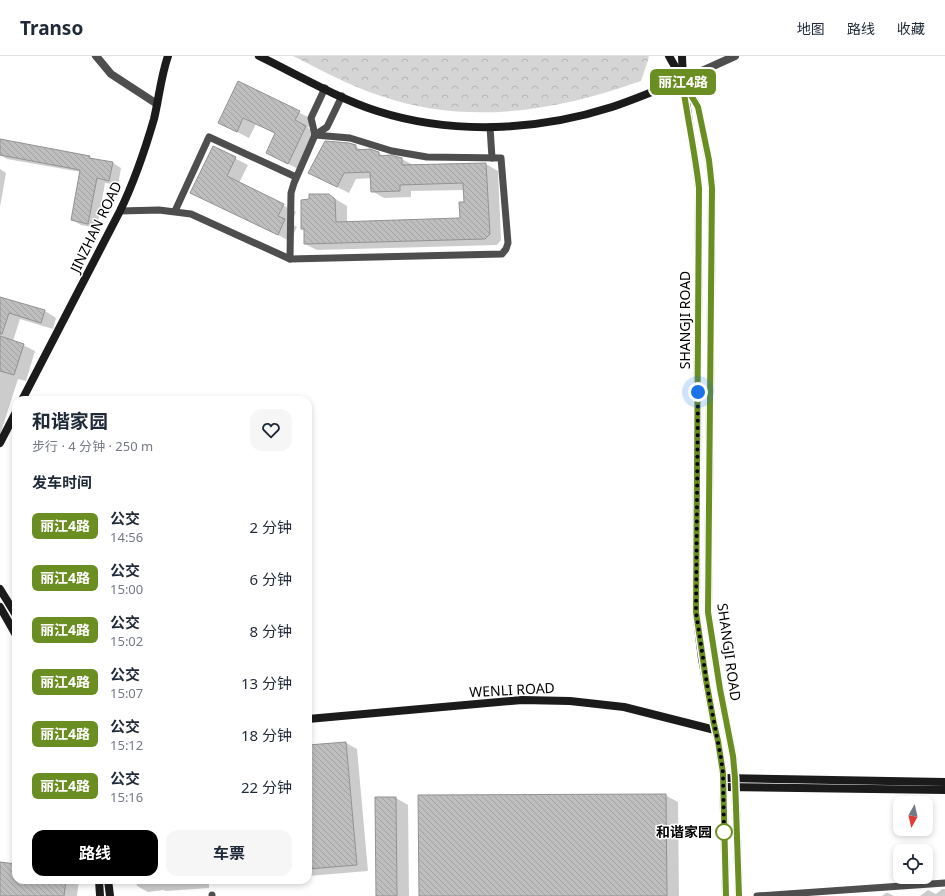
<!DOCTYPE html>
<html lang="zh">
<head>
<meta charset="utf-8">
<style>
  :root { --surface:#fff; --page:#f6f6f7; --text:#1f2937; --muted:#747a83; --line:#e0e1e3; --accent:#000 }
  body { margin:0; font-family:"Noto Sans","Noto Sans SC",sans-serif; background:var(--page); color:var(--text); height:100vh; display:flex; flex-direction:column; font-size:15px; white-space:nowrap }
  * { box-sizing:border-box; margin:0 }
  p { font-size:13px; color:var(--muted) }
  .icon { flex:none; width:22px; height:22px; fill:none; stroke:currentColor; stroke-width:2; stroke-linecap:round; stroke-linejoin:round }
  .map { position:relative; flex:1; overflow:hidden }
  .details { position:absolute; left:12px; top:340px; width:300px; height:488px; display:flex; flex-direction:column; background:var(--surface); border-radius:12px; box-shadow:0 2px 6px #0003 }
  .details>* { flex:none }
  .badge { padding:0 8px; border-radius:6px; font-size:14px; line-height:26px }
  .needle { width:26px; rotate:188deg }
  .fabs { position:absolute; left:893px; top:740px; display:grid; gap:8px }
  .fabs a { display:grid; place-items:center; width:40px; height:40px; border-radius:8px; background:var(--surface); box-shadow:0 2px 6px #0003; font-size:20px }
  .you { position:absolute; width:20px; height:20px; margin:-10px; border:3px solid #fff; border-radius:50%; background:#1a73e8; box-shadow:0 0 0 6px #1a73e833 }
  .map>.badge { position:absolute; translate:-50% -50%; box-shadow:0 0 0 2px #fff }
  h2 { padding:0 20px; font-size:15px; line-height:36px }
  .round { display:grid; place-items:center; flex:none; width:42px; height:42px; border-radius:12px; background:var(--page) }
  .head { display:flex; align-items:center; justify-content:space-between; height:68px; padding:0 20px }
  h1 { font-size:19px; font-weight:700; line-height:30px }
  .action { display:flex; gap:8px; margin-top:auto; padding:8px 20px }
  .action a { flex:1; height:46px; border-radius:12px; background:var(--accent); color:#fff; font-size:16px; font-weight:700; line-height:46px; text-align:center }
  .action a+a { background:var(--page); color:var(--text) }
  ul { padding:0; list-style:none }
  li { display:flex; align-items:center; gap:12px; height:52px; padding:0 20px }
  li div { flex:1 }
  li b { display:block; font-size:15px }
  li em { font-style:normal }
  li .badge { min-width:44px; font-weight:700; text-align:center }
  header { display:flex; align-items:center; gap:24px; box-sizing:border-box; height:56px; padding:0 20px; background:var(--surface); border-bottom:1px solid var(--line) }
  header strong { font-size:19px }
  nav { display:flex; gap:22px; margin-inline-start:auto; font-size:14px }
  .map>svg:first-child { display:block }
</style>
</head>
<body>
<header>
<strong>Transo</strong>
<nav><a>地图</a><a>路线</a><a>收藏</a></nav>
</header>
<div class="map">
<svg width="945" height="840" viewBox="0 0 945 840">
  <defs>
    <pattern id="forest-crowns" width="20" height="18" patternUnits="userSpaceOnUse"><rect width="20" height="18" fill="#d5d5d5"/><path d="M2 6a3 3 0 1 1 6 0M12 15a3 3 0 1 1 6 0" fill="none" stroke="#b5b5b5"/></pattern>
    <pattern id="building-back-hatch" width="6" height="6" patternUnits="userSpaceOnUse"><rect width="6" height="6" fill="#bebebe"/><path d="M-1 5l2 2M0 0l6 6M5-1l2 2" fill="none" stroke="#a2a2a2"/></pattern>
  </defs>
  <rect width="100%" height="100%" fill="#fff"/>
  <path fill="url(#forest-crowns)" d="M 293,0 L 648,0 L 649,1 L 641,25 C 557,55 468,70 381,40 C 350,30 321,14 293,0 Z"/>
  <g fill="#0003">
    <path d="M 239,27 L 312,63 L 308,72 L 318,78 L 300,114 L 267,97 L 276,78 L 256,68 L 249,82 L 219,67 Z"/>
    <path d="M 0,89 L 89,101 L 94,103 L 113,107 L 121,112 L 118,129 L 105,127 L 97,172 L 81,169 L 72,164 L 81,116 L 7,103 L 0,99 Z"/>
    <path d="M 355,90 L 363,95 L 379,97 L 385,101 L 402,103 L 413,109 L 486,108 L 498,115 L 501,184 L 497,189 L 317,194 L 305,188 L 305,174 L 302,173 L 329,139 L 347,150 L 347,166 L 461,163 L 465,147 L 465,134 L 411,135 L 411,141 L 384,142 L 372,135 L 372,122 L 356,123 L 349,137 L 321,123 Z"/>
    <path d="M 213,91 L 248,109 L 239,127 L 296,156 L 290,167 L 297,171 L 290,185 L 204,143 Z"/>
    <path d="M 0,113 L 6,117 L 0,151 Z"/>
    <path d="M 0,242 L 45,255 L 56,262 L 53,273 L 20,263 L 13,285 L 23,289 L 35,295 L 26,325 L 18,323 L 0,379 Z"/>
    <path d="M 346,687 L 357,693 L 368,815 L 308,820 L 308,690 Z"/>
    <path d="M 665,739 L 678,746 L 679,840 L 420,840 Z"/>
    <path d="M 396,742 L 408,749 L 409,840 L 377,840 Z"/>
    <path d="M 0,808 L 16,809 L 16,824 L 79,824 L 77,840 L 0,840 Z"/>
    <path d="M 136,824 L 257,824 L 209,828 L 209,832 L 166,835 L 163,834 L 148,836 L 137,830 Z"/>
    <path d="M 942,833 L 945,833 L 945,840 L 920,840 L 928,834 L 936,838 Z"/>
    <path d="M 886,837 L 888,837 L 894,840 L 882,840 Z"/>
  </g>
  <g fill="url(#building-back-hatch)" stroke="#929292">
    <path d="M 238,25 L 300,55 L 295,64 L 306,70 L 288,108 L 266,97 L 275,77 L 243,62 L 237,76 L 218,67 Z"/>
    <path d="M 0,83 L 90,100 L 89,102 L 113,106 L 109,125 L 97,122 L 88,168 L 71,164 L 80,114 L 0,99 Z"/>
    <path d="M 325,85 L 349,87 L 356,89 L 356,94 L 370,93 L 379,96 L 379,100 L 390,99 L 402,102 L 402,109 L 486,107 L 490,178 L 485,183 L 304,188 L 304,173 L 301,173 L 301,144 L 309,143 L 309,138 L 329,138 L 335,143 L 336,166 L 460,162 L 459,146 L 464,146 L 463,127 L 400,129 L 400,135 L 371,136 L 370,116 L 344,117 L 337,131 L 308,117 Z"/>
    <path d="M 213,90 L 236,101 L 227,120 L 284,148 L 278,160 L 285,163 L 278,179 L 190,137 Z"/>
    <path d="M 0,241 L 45,254 L 41,267 L 9,257 L 2,278 L 0,278 Z"/>
    <path d="M 0,280 L 24,288 L 14,319 L 0,315 Z"/>
    <path d="M 346,686 L 357,809 L 308,813 L 308,689 Z"/>
    <path d="M 666,738 L 667,840 L 419,840 L 418,739 Z"/>
    <path d="M 375,741 L 396,741 L 397,840 L 376,840 Z"/>
    <path d="M 0,806 L 16,808 L 16,824 L 66,824 L 64,840 L 0,840 Z"/>
  </g>
  <g fill="none" stroke-linecap="round" stroke-linejoin="round">
    <g stroke="#4e4e4e" stroke-width="7">
      <path d="M 490,71 L 492,102"/>
      <path d="M 315,79 L 311,62 L 325,32"/>
      <path d="M 120,155 L 159,154 L 191,158 L 290,203 L 502,198 L 506,193 L 508,187 L 501,102 L 427,101 L 392,95 L 350,82 L 315,79"/>
      <path d="M 175,155 L 209,81 L 296,121"/>
      <path d="M 290,203 L 291,137 L 294,127 L 315,79 L 327,71 L 342,40"/>
      <path d="M 212,839 L 212,840"/>
      <path d="M 757,840 L 945,827"/>
    </g>
    <g stroke="#4e4e4e" stroke-width="8">
      <path d="M 96,0 L 111,18 L 157,48"/>
      <path d="M 682,24 L 735,0"/>
    </g>
    <g stroke="#1b1b1b" stroke-width="8">
      <path d="M 259,0 C 296,18 337,42 377,55 C 452,79 537,75 612,51 C 636,43 659,33 682,24"/>
      <path d="M 669,0 L 698,51 L 709,105 L 712,132 L 708,556 L 720,633 L 733,700 L 735,722 L 739,840"/>
      <path d="M 682,0 C 683,45 694,88 699,132 L 696,556 L 702,603 L 714,668 L 718,685 L 723,717 L 726,840"/>
      <path d="M 22,344 L 120,155 C 134,126 145,94 154,63 C 159,42 161,20 168,0"/>
      <path d="M 0,387 L 16,356"/>
      <path d="M 0,533 L 16,559"/>
      <path d="M 0,551 L 16,579"/>
      <path d="M 308,663 L 522,644 L 570,645 L 624,651 L 715,674"/>
      <path d="M 723,722 L 945,726"/>
      <path d="M 723,731 L 945,734"/>
      <path d="M 99,824 L 100,840"/>
      <path d="M 108,824 L 110,840"/>
    </g>
  </g>
  <g fill="none" stroke-linecap="round" stroke-linejoin="round">
    <g stroke="#fff" stroke-width="9">
      <path id="line" d="M 726,840 L 723,717 L 718,685 L 714,668 L 706,624 L 696,556 L 699,132 C 695,96 687,60 682,24 L 698,51 L 709,104 L 712,132 L 708,556 L 720,633 L 733,700 L 735,722 L 739,840"/>
    </g>
    <use href="#line" stroke="#6b8e23" stroke-width="6"/>
    <path stroke="#000" stroke-width="4" stroke-dasharray="0 7.2" d="M 698,336 L 696,556 L 708,635 L 721,702 L 723,717 L 724,776"/>
  </g>
  <circle fill="#fff" stroke="#6b8e23" stroke-width="2" cx="724" cy="776" r="8"/>
  <g text-anchor="middle" stroke-width="3" stroke-linejoin="round" paint-order="stroke">
    <g font-size="14" fill="#000" stroke="#fff">
      <text transform="translate(96 171) rotate(-64)" y="5">JINZHAN ROAD</text>
      <text transform="translate(685 264) rotate(-90)" y="5">SHANGJI ROAD</text>
      <text transform="translate(729 596) rotate(82)" y="5">SHANGJI ROAD</text>
      <text transform="translate(512 634) rotate(-3)" y="5">WENLI ROAD</text>
    </g>
    <g font-size="14" font-weight="bold" fill="#000" stroke="#fff" text-anchor="end">
      <text x="712" y="781">和谐家园</text>
    </g>
  </g>
</svg>
<div class="fabs">
<a><svg class="needle" viewBox="-14 -14 28 28"><path d="M0-13l5 13h-10z" fill="#e53935"/><path d="M0 13l5-13h-10z" fill="#747a83"/></svg></a>
<a><svg class="icon" aria-label="locate" viewBox="0 0 24 24"><circle cx="12" cy="12" r="6"/><path d="M12 2v4M12 18v4M2 12h4M18 12h4"/></svg></a>
</div>
<div class="you" style="left:698px;top:336px"></div>
<b class="badge" style="left:683px;top:26px;background:#6b8e23;color:#fff">丽江4路</b>
<section class="details">
<div class="head"><div><h1>和谐家园</h1><p>步行 · 4 分钟 · 250 m</p></div><a class="round"><svg class="icon" aria-label="heart" viewBox="0 0 24 24"><path d="M12 20l-8-8c-3-5 5-10 8-4 3-6 11-1 8 4z"/></svg></a></div>
<h2>发车时间</h2>
<ul>
<li><span class="badge" style="background:#6b8e23;color:#fff">丽江4路</span><div><b>公交</b><p>14:56</p></div><em>2 分钟</em></li>
<li><span class="badge" style="background:#6b8e23;color:#fff">丽江4路</span><div><b>公交</b><p>15:00</p></div><em>6 分钟</em></li>
<li><span class="badge" style="background:#6b8e23;color:#fff">丽江4路</span><div><b>公交</b><p>15:02</p></div><em>8 分钟</em></li>
<li><span class="badge" style="background:#6b8e23;color:#fff">丽江4路</span><div><b>公交</b><p>15:07</p></div><em>13 分钟</em></li>
<li><span class="badge" style="background:#6b8e23;color:#fff">丽江4路</span><div><b>公交</b><p>15:12</p></div><em>18 分钟</em></li>
<li><span class="badge" style="background:#6b8e23;color:#fff">丽江4路</span><div><b>公交</b><p>15:16</p></div><em>22 分钟</em></li>
</ul>
<div class="action"><a>路线</a><a>车票</a></div>
</section>
</div>
</body>
</html>
